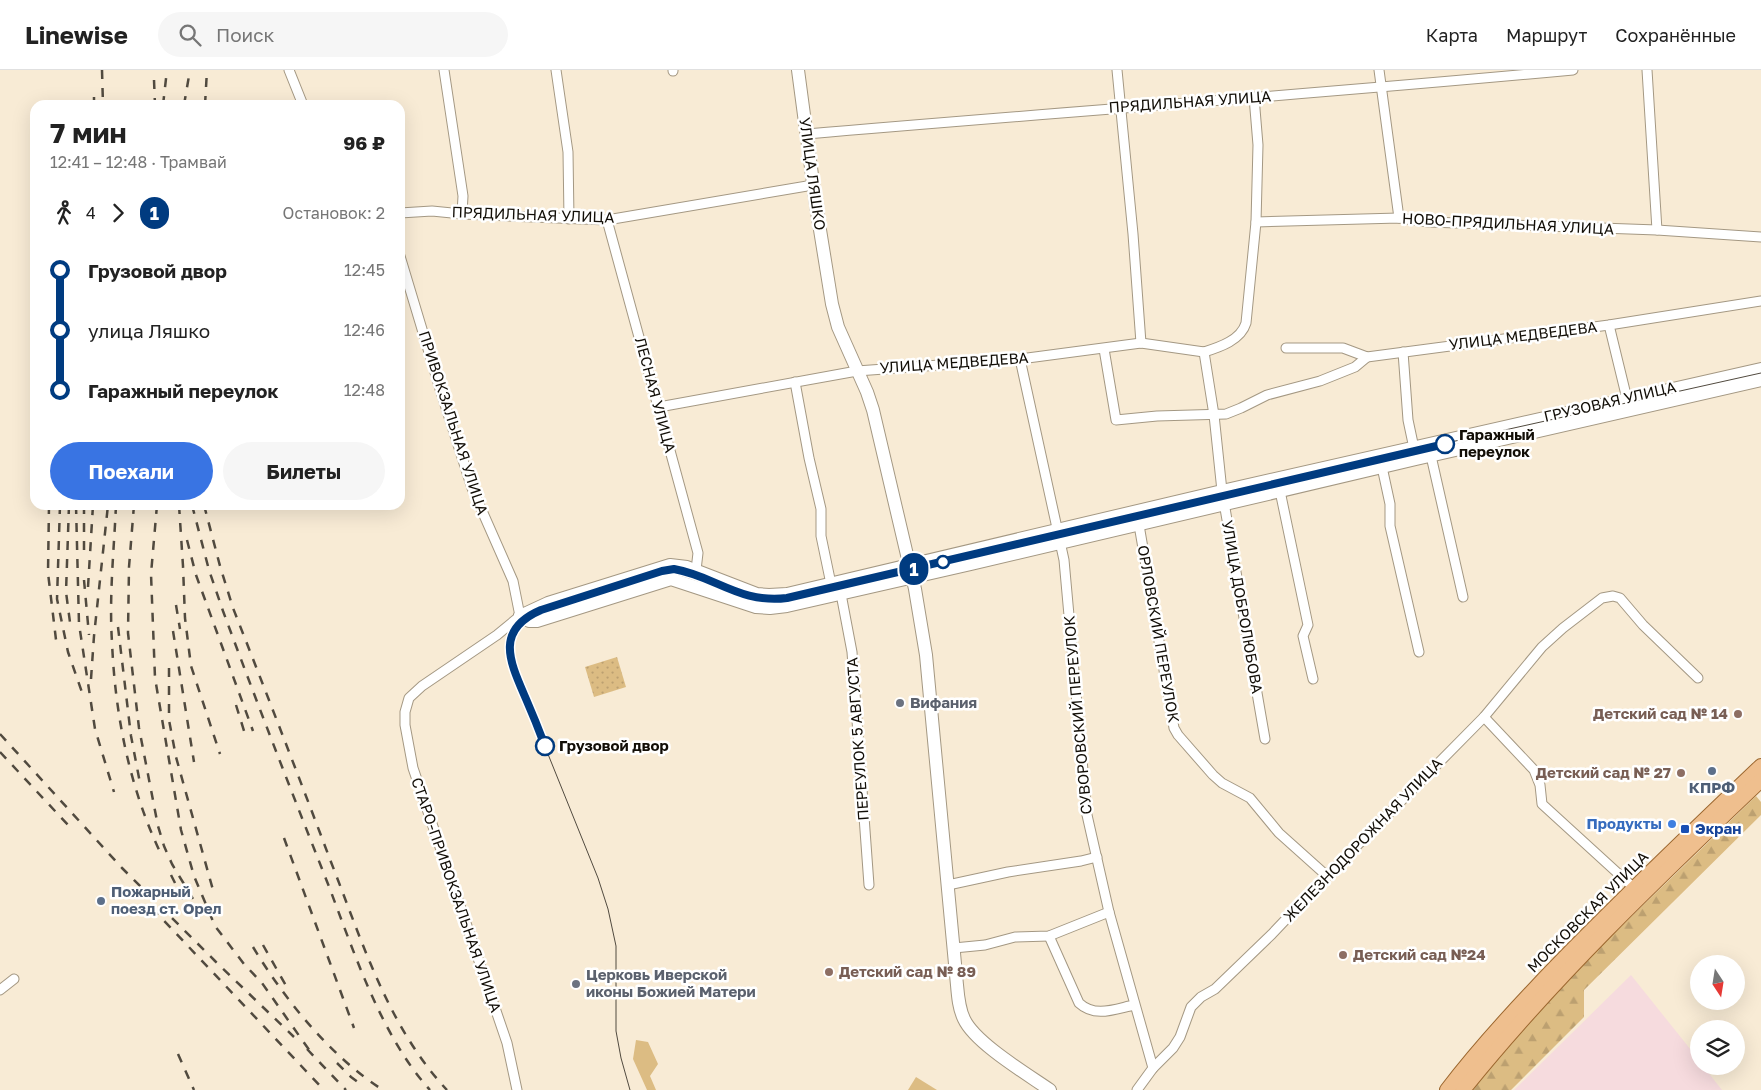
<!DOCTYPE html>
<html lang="ru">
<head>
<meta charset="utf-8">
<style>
  :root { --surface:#fff; --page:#f6f6f6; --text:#222; --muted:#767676; --line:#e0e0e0; --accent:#3974e3 }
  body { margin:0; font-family:"Golos Text",sans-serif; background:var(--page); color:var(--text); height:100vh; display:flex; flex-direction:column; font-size:19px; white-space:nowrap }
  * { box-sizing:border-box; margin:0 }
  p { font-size:16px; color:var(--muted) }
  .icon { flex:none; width:28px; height:28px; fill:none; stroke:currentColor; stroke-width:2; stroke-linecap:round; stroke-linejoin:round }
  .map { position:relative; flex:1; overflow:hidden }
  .side { position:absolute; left:30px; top:30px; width:375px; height:410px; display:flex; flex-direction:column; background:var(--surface); border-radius:15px; box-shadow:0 5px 20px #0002 }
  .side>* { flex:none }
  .badge { padding:0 10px; border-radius:16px; font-size:18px; line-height:32px }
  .needle { width:32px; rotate:168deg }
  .tools { position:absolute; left:1690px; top:885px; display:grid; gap:10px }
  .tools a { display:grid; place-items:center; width:55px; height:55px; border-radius:50%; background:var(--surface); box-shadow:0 5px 20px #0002; font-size:25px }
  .map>.badge { position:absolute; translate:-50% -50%; box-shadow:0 0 0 2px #fff }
  .legs { display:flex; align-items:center; gap:8px; height:55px; padding:0 20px; font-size:16px }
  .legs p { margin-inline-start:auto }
  .headline { display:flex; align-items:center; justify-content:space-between; height:85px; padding:0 20px }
  h1 { font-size:28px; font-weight:700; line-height:38px }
  .action { display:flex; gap:10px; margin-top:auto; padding:10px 20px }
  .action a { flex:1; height:58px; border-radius:30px; background:var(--accent); color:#fff; font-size:20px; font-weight:700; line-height:58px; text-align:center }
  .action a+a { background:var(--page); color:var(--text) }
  ul { padding:0 20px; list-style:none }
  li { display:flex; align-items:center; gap:18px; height:60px; font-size:19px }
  li i { display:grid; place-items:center; width:8px; height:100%; margin:0 6px; background:currentColor }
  li i::after { content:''; width:12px; height:12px; margin:-6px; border:4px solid; border-radius:50%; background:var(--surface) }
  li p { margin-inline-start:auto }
  li:first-child i { background:linear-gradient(#0000 50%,currentColor 0) }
  li:last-child i { background:linear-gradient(currentColor 50%,#0000 0) }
  header { display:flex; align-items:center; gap:30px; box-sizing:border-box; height:70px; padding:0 25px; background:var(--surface); border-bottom:1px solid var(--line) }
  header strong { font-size:24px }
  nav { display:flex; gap:28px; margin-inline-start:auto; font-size:18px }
  .search { width:350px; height:45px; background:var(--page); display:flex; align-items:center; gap:12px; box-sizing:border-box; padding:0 18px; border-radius:28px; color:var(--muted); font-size:19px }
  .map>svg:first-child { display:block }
</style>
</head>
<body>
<header>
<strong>Linewise</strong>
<div class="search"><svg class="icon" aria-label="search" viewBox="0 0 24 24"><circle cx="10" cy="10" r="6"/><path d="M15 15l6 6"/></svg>Поиск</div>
<nav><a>Карта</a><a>Маршрут</a><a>Сохранённые</a></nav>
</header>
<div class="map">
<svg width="1761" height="1020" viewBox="0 0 1761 1020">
  <defs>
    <pattern id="forest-firs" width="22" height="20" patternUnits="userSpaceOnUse" patternTransform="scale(1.25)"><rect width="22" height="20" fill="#dcbc83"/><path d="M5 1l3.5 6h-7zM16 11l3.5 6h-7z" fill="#bca070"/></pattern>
    <pattern id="park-dots" width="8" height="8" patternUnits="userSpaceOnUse" patternTransform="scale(1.25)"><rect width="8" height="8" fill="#dcbc83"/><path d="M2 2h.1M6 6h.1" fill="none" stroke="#bca070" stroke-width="1.8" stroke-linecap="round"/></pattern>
  </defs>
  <rect width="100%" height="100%" fill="#f8ebd5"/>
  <path fill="#f6dbde" d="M 1631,905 L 1699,990 L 1699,996 L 1703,996 L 1722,1020 L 1514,1020 Z"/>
  <g fill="#dcbc83">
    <path d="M 636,970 L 648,972 L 658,994 L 650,1006 L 656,1020 L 647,1020 L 633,989 Z"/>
    <path d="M 916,1007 L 937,1020 L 908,1020 Z"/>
  </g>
  <path fill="url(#forest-firs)" d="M 1756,726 L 1761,732 L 1761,745 L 1584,920 L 1584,947 L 1511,1020 L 1471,1020 L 1573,903 Z"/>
  <path fill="url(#park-dots)" d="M 617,587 L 626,617 L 594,627 L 585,597 Z"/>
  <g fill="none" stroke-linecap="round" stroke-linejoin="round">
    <g stroke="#a49883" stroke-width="11">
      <g id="street">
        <path d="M 289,0 L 303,35"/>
        <path d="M 444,0 L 463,126 L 462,144"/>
        <path d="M 556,0 L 568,82 L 569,149"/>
        <path d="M 673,0 L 673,1"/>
        <path d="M 1117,0 L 1133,164 L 1141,273"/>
        <path d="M 1379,0 L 1399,148"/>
        <path d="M 1647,0 L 1657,160"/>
        <path d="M 807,64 C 1062,42 1318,24 1573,0"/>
        <path d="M 400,143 L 432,141 L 462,144 L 607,150 L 813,115"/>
        <path d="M 607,150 L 698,483 L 696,500"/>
        <path d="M 1256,152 L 1399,148 L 1429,152 L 1657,160 L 1761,167"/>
        <path d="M 400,186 L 440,319 L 472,418 L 513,511 L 520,546 L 497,565 L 422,616 L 409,628 L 405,642 L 405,655 L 413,698 L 507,973 L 517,1020"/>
        <path d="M 1609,255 L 1628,333"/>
        <path d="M 1286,278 L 1343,278 L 1367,287 L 1609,255 L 1761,231"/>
        <path d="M 1104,279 L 1116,350 L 1157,346 L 1226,344 L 1241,338 L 1267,325 L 1320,311 L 1355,297 L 1367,287"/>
        <path d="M 1204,282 L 1214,345 L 1222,421 L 1265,669"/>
        <path d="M 1403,282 L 1408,350 L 1415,383"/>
        <path d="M 1020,289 L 1064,490 L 1087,745 L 1109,842 L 1153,998"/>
        <path d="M 795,312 L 809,388 L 821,439 L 821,466 L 831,514"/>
        <path d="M 659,337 L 857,301 L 1020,289 L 1141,273 L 1204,282 C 1220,277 1241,270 1246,253 L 1256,152 L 1258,75 L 1254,27"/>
        <path d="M 1431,386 L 1463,527"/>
        <path d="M 1382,397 L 1390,434 L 1390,456 L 1419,582"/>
        <path d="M 1280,421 L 1308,555 L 1303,566 L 1313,609"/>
        <path d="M 1139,455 L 1174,658 L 1178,665 L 1213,705 L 1222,713 L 1250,728 L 1279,763 L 1327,806"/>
        <path d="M 841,524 L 852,582 L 869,815"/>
        <path d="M 1484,647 L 1534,700 L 1540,715 L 1542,734 L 1634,818"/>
        <path d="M 948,815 L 1008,802 L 1081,791 L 1097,787"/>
        <path d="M 1049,866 L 1079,933 C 1095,948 1115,939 1134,935"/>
        <path d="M 954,878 L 985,875 L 1015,867 L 1049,866 L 1109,842"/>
        <path d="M 0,920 L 14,909"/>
        <path d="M 1137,1020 L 1153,998 L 1173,978 L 1180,967 L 1191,937 L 1201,927 L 1215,919 L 1272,864 L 1327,806 L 1484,647 L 1542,577 L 1563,558 L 1602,528 L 1613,526 L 1620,528 L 1643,555 L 1698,608"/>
      </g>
    </g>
    <g stroke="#a49883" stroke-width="14">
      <g id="secondary">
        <path d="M 798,0 L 816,135 L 832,234 L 838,257 L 867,322 L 873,340 L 915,519 L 926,585 L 957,915 C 958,927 959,939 964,949 C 975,973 1027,1004 1050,1020"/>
        <path d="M 520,546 L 548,533 L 670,495 L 687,497 L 757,524 L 769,525 L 787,524 L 1222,421 L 1761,299"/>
        <path d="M 520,546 L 529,551 L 537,551 L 671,509 L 756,537 L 770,538 L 787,536 L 971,494 L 1416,389 L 1761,310"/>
      </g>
    </g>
    <g stroke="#9b662e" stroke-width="16">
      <g id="primary">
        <path d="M 1447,1020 C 1489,965 1538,914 1587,865 C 1644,808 1702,752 1761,696"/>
        <path d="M 1463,1020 C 1553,908 1657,809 1761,710"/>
      </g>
    </g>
    <use href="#street" stroke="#fff" stroke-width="9"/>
    <use href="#secondary" stroke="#fff" stroke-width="12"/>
    <use href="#primary" stroke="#efbf8e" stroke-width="14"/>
    <path stroke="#514a3f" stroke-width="1" d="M 630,1020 L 621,988 L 616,961 L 616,876 L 608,839 L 598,808 L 510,590 C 508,562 517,550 541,540 L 670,500 C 680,499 690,504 700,508 C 729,519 755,532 787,528 L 1415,380 L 1761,303"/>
    <g stroke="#514a3f" stroke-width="2.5" stroke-dasharray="9 9" stroke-linecap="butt">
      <path d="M 102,0 L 103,35"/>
      <path d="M 154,10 L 155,35"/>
      <path d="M 94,35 L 94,27"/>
      <path d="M 163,35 L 167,0"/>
      <path d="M 184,35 L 190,0"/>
      <path d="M 205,35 L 207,0"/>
      <path d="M 49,435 L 48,503 L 57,578"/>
      <path d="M 60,435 L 57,529 L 68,582 L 84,628"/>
      <path d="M 69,435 L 66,522 L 71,560"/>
      <path d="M 76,435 L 79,554 L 95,659 L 114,722"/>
      <path d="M 116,435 C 114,480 109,526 112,572 C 115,644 129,716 160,782"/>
      <path d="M 134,435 L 129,497 L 128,563 L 139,658 L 158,756 L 164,776 L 172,794 L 193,829 L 207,846"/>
      <path d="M 157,435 L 151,504 L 155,608 L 181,760 L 194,806 L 215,856 L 244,894 L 262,913 L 312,984"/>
      <path d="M 179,435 L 183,496 L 185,548 L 191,596 L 220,684"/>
      <path d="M 192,435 L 209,500 L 223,541 C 257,633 292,723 328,814 C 354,882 381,966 430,1020"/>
      <path d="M 204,435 L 220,496 L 233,538 C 266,622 299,707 331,792 C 362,871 388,957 447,1020"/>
      <path d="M 187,470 L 196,505 L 253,661"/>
      <path d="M 84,480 L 84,435"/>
      <path d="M 84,510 L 89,565"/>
      <path d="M 88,517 L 93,435"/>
      <path d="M 176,535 L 180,559"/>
      <path d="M 118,557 L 131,666 L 140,713"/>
      <path d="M 173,561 L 194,692"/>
      <path d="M 169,598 L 169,650 L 176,687 L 213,820"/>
      <path d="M 91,609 L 94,566 L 108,435"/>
      <path d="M 236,635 L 245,664"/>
      <path d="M 0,664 L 122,798 L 215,891 L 294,967"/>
      <path d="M 0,682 L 69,756"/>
      <path d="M 284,768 L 354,958"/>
      <path d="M 171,805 L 187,837"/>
      <path d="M 152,838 L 324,1020"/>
      <path d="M 263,875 L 289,921"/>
      <path d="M 253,877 C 285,930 331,987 383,1020"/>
      <path d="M 307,979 L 346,1020"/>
      <path d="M 178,984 L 194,1020"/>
      <path d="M 337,993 L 351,1007 L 363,1016"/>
    </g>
  </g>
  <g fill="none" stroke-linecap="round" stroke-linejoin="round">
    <g stroke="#fff" stroke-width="11">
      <path id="line-1" d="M 545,676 C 539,660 533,645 526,629 C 510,592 494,560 541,540 L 662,501 L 674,499 C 715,506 740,534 787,528 L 1445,374"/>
    </g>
    <use href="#line-1" stroke="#003b80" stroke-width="8"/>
  </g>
  <g fill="#fff" stroke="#003b80" stroke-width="2.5">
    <circle cx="1445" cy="374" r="9"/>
    <circle cx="943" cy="492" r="6"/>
    <circle cx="545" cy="676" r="9"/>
  </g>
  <g fill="#6b7280" stroke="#fff" stroke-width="2">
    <circle cx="900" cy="633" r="5"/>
    <circle cx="576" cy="914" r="5"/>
  </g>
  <g fill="#8d6e63" stroke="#fff" stroke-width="2">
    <circle cx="1738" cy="644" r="5"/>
    <circle cx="1681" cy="703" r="5"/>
    <circle cx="1343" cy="885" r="5"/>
    <circle cx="829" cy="902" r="5"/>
  </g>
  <g fill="#5c6f8a" stroke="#fff" stroke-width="2">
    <circle cx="1712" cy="701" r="5"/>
    <circle cx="101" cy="831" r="5"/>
  </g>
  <circle fill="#3f7fe0" stroke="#fff" stroke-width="2" cx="1672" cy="754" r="5"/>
  <rect fill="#1a4fb4" stroke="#fff" stroke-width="2" x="1680" y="754" width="10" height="10" rx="2.5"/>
  <g text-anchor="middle" stroke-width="5" stroke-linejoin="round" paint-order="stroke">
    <g font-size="15" fill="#120e07" stroke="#fff">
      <text transform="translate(1190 32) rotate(-4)" y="5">ПРЯДИЛЬНАЯ УЛИЦА</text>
      <text transform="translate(812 104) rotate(82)" y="5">УЛИЦА ЛЯШКО</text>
      <text transform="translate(533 145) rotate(2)" y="5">ПРЯДИЛЬНАЯ УЛИЦА</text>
      <text transform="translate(1508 154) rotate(3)" y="5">НОВО-ПРЯДИЛЬНАЯ УЛИЦА</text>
      <text transform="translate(1523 266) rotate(-7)" y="5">УЛИЦА МЕДВЕДЕВА</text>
      <text transform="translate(954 293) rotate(-4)" y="5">УЛИЦА МЕДВЕДЕВА</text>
      <text transform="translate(655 325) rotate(75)" y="5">ЛЕСНАЯ УЛИЦА</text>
      <text transform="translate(1610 332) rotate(-13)" y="5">ГРУЗОВАЯ УЛИЦА</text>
      <text transform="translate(453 353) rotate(72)" y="5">ПРИВОКЗАЛЬНАЯ УЛИЦА</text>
      <text transform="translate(1242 537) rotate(80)" y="5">УЛИЦА ДОБРОЛЮБОВА</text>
      <text transform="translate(1158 564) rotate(80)" y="5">ОРЛОВСКИЙ ПЕРЕУЛОК</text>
      <text transform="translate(1078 645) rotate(-95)" y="5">СУВОРОВСКИЙ ПЕРЕУЛОК</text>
      <text transform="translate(858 669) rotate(-94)" y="5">ПЕРЕУЛОК 5 АВГУСТА</text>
      <text transform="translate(1363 770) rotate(-46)" y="5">ЖЕЛЕЗНОДОРОЖНАЯ УЛИЦА</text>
      <text transform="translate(456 825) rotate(71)" y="5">СТАРО-ПРИВОКЗАЛЬНАЯ УЛИЦА</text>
      <text transform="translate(1588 842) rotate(-45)" y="5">МОСКОВСКАЯ УЛИЦА</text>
    </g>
    <g font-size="15" font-weight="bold" fill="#120e07" stroke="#fff" text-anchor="start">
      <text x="1459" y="370">Гаражный<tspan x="1459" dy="17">переулок</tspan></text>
      <text x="559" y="681">Грузовой двор</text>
    </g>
    <g font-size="15" font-weight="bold" fill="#5b616d" stroke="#fff" text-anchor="start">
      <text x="910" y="638">Вифания</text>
      <text x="586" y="910">Церковь Иверской<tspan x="586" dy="17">иконы Божией Матери</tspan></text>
    </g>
    <g font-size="15" font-weight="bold" fill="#785e54" stroke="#fff" text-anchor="end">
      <text x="1728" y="649">Детский сад № 14</text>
      <text x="1671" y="708">Детский сад № 27</text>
      <text x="1353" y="890" text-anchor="start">Детский сад №24</text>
      <text x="839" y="907" text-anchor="start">Детский сад № 89</text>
    </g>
    <g font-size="15" font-weight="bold" fill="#4e5e75" stroke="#fff">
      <text x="1712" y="723">КПРФ</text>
      <text x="111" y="827" text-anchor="start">Пожарный<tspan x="111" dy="17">поезд ст. Орел</tspan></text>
    </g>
    <g font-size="15" font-weight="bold" fill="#366cbe" stroke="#fff" text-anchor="end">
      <text x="1662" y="759">Продукты</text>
    </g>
    <g font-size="15" font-weight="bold" fill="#164399" stroke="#fff" text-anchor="start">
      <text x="1695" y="764">Экран</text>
    </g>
  </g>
</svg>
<div class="tools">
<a><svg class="needle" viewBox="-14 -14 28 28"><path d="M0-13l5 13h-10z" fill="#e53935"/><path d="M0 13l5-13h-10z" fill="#767676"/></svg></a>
<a><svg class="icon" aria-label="layers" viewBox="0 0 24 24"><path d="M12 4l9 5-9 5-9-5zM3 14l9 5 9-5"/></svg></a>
</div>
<b class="badge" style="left:914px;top:499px;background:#003b80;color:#fff">1</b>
<section class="side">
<div class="headline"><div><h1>7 мин</h1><p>12:41 – 12:48 · Трамвай</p></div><b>96 ₽</b></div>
<div class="legs"><svg class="icon" aria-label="walk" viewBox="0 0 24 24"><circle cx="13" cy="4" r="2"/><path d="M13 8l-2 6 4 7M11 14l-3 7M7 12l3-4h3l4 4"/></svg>4<svg class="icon" aria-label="forward" viewBox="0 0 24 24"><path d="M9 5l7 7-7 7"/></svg><b class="badge" style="background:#003b80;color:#fff">1</b><p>Остановок: 2</p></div>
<ul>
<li><i style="color:#003b80"></i><b>Грузовой двор</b><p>12:45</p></li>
<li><i style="color:#003b80"></i><span>улица Ляшко</span><p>12:46</p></li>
<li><i style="color:#003b80"></i><b>Гаражный переулок</b><p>12:48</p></li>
</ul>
<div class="action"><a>Поехали</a><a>Билеты</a></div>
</section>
</div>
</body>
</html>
